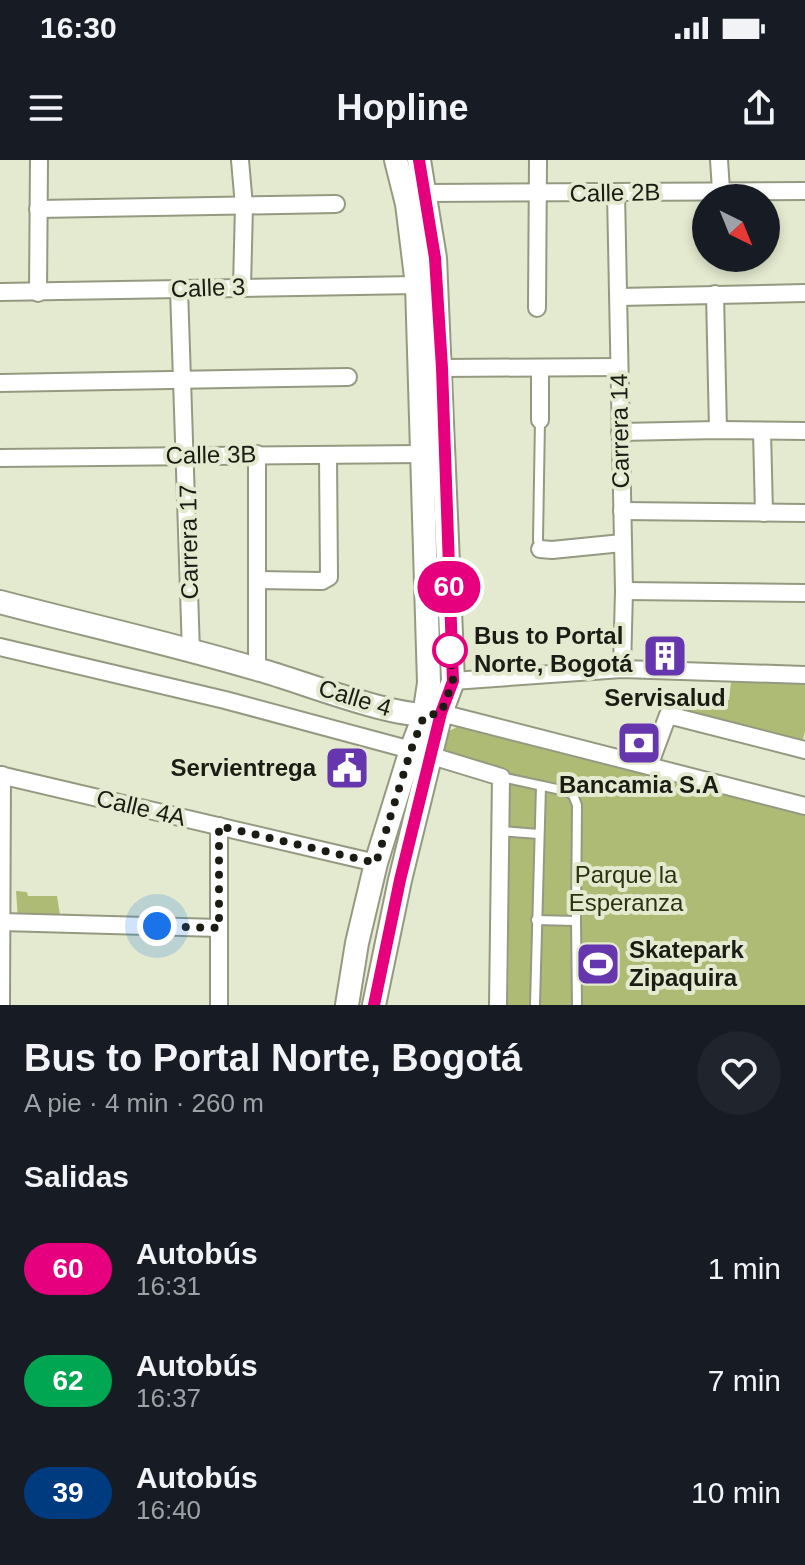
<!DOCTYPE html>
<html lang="es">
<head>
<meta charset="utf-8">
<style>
  :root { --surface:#171b24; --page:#20242c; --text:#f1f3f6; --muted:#9ea1a6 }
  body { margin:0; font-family:Arial,sans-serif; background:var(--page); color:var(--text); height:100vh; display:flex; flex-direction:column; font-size:30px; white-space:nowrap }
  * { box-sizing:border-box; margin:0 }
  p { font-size:26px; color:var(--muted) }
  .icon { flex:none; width:44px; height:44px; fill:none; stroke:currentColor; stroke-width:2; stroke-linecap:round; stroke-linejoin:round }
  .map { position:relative; height:845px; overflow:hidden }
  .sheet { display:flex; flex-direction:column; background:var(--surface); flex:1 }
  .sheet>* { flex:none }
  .badge { padding:0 16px; border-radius:26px; font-size:28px; line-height:52px }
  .needle { width:52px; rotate:137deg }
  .controls { position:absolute; left:692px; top:24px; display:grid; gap:16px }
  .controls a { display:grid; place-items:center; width:88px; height:88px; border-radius:50%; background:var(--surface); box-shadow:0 4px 12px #0003; font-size:40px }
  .you { position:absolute; width:40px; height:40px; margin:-20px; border:6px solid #fff; border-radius:50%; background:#1a73e8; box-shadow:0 0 0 12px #1a73e833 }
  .map>.badge { position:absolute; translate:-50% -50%; box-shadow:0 0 0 4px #fff }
  h2 { padding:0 24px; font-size:30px; line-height:72px }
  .round { display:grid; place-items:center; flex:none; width:84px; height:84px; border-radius:42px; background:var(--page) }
  .summary { display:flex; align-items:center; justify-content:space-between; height:136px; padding:0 24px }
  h1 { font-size:38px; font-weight:700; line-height:60px }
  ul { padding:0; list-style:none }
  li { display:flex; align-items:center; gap:24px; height:112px; padding:0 24px }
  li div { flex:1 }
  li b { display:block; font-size:30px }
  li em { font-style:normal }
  li .badge { min-width:88px; font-weight:700; text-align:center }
  .status { display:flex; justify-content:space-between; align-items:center; height:56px; padding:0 40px; background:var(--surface); direction:ltr }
  .status svg { height:22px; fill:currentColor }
  header { display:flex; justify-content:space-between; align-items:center; height:104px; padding:0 24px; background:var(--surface); font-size:36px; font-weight:700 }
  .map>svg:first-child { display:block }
</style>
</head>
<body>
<div class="status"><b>16:30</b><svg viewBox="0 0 49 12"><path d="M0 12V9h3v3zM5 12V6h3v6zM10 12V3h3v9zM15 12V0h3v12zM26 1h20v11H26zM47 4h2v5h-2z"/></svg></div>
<header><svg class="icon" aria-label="menu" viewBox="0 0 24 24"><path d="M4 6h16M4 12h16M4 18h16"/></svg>Hopline<svg class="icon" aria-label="share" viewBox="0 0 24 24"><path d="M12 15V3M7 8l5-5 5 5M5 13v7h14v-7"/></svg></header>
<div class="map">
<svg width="805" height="845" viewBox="0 0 805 845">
  <rect width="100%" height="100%" fill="#e4eacf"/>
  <g fill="#aebb75">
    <path d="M 731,522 L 805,523 L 805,571 L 803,580 L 679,556 L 682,531 L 689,534 L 690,541 L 729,540 Z"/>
    <path d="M 461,565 L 474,566 L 805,656 L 805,845 L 508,845 L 509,687 L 505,611 L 437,594 L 447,572 Z"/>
    <path d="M 16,731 L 27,732 L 28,736 L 57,736 L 60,755 L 18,759 Z"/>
  </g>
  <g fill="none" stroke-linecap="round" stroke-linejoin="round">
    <g stroke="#949a81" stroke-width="12">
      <g id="lane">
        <path d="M 540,260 L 538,380 L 540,389"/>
        <path d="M 501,617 L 566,631 L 573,635 L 577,645 L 576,761 L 536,760"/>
        <path d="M 500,671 L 539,674"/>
        <path d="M 576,761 L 577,845"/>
        <path d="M 535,844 L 541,626"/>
      </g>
    </g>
    <g stroke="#949a81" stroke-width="20">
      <g id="street">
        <path d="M 240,0 L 244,46 L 242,127"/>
        <path d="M 719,0 L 721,30"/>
        <path d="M 426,33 L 805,31"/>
        <path d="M 616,33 L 624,431 L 622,509"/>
        <path d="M 38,49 L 336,44"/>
        <path d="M 179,129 L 191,492"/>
        <path d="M 0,132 L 417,125"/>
        <path d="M 38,133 L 39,0"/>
        <path d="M 715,134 L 718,270"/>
        <path d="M 619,137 L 805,133"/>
        <path d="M 537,148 L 538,0"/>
        <path d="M 442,208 L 619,207"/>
        <path d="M 0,223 L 348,217"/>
        <path d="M 540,260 L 540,208"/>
        <path d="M 762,271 L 764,353"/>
        <path d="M 620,272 L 718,270 L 805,271"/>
        <path d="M 257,294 L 257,509"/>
        <path d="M 0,298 L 422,294"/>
        <path d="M 622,351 L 805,353"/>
        <path d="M 540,389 L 552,390 L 622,383"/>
        <path d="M 257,420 L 322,421 L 329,417 L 328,295"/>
        <path d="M 624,431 L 805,433"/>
        <path d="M 0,487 L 225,540 L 411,590"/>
        <path d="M 453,521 L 622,509 L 805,515"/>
        <path d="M 441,553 L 805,646"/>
        <path d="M 432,596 L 501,617 L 498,845"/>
        <path d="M 649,606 L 668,555 L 805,590"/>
        <path d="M 0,615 L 376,703"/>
        <path d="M 219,666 L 219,845"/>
        <path d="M 1,762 L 219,768"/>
        <path d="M 1,845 L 2,615"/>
      </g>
    </g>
    <g stroke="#949a81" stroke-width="26">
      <g id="secondary">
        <path d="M 0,442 C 87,465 174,484 260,510 C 301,521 399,561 436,554"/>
        <path d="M 347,845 L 357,783 L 376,703 L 411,590 L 424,556 L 429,523 L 417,125 L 407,44 L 396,0"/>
        <path d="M 374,845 L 400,720 L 441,553 L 453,521 L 435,98 L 419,0"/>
      </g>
    </g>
    <use href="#lane" stroke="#fff" stroke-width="8"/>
    <use href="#street" stroke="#fff" stroke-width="16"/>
    <use href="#secondary" stroke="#fff" stroke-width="22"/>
  </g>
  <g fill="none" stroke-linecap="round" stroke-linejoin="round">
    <g stroke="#fff" stroke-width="18">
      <path id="line" d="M 374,845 L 400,720 L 441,553 L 453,521 L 442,208 L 435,98 L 419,0"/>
    </g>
    <use href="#line" stroke="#e6007e" stroke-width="12"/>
    <path stroke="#1b1d14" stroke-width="8" stroke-dasharray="0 14.4" d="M 157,766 L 219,768 L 219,666 L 376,703 L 411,590 L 424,556 L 441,553 L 453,521 L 450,490"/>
  </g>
  <defs>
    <g id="building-square" transform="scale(2.3)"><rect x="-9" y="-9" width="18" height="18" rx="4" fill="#6636ae" stroke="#e4eacf"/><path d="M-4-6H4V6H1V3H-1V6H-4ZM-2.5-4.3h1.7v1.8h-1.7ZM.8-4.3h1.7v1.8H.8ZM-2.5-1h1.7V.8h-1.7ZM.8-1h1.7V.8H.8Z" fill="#fff"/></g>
    <g id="bank-square" transform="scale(2.3)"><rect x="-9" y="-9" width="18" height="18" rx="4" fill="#6636ae" stroke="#e4eacf"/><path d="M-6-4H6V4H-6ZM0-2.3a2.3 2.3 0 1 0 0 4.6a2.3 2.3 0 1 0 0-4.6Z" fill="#fff"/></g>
    <g id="civic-square" transform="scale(2.3)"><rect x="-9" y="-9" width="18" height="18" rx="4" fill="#6636ae" stroke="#e4eacf"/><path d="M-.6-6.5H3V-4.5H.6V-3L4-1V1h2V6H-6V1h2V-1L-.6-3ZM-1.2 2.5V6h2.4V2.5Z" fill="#fff"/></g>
    <g id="stadium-square" transform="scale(2.3)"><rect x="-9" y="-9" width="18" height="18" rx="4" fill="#6636ae" stroke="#e4eacf"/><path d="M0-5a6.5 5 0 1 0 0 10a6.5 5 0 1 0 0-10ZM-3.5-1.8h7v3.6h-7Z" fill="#fff"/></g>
  </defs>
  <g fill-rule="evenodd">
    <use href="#building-square" x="665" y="496"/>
    <use href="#bank-square" x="639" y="583"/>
    <use href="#civic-square" x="347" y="608"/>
    <use href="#stadium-square" x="598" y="804"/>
  </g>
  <circle fill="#fff" stroke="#e6007e" stroke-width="4" cx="450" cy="490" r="16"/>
  <g text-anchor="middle" stroke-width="8" stroke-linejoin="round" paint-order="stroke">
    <g font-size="24" fill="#1b1d14" stroke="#e4eacf">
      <text transform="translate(615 33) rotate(-1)" y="8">Calle 2B</text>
      <text transform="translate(208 128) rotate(-2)" y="8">Calle 3</text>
      <text transform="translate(620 271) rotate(-91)" y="8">Carrera 14</text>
      <text transform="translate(211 295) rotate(-1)" y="8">Calle 3B</text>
      <text transform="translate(189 382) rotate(-91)" y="8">Carrera 17</text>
      <text transform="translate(355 538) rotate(17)" y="8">Calle 4</text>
      <text transform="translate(141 648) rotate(13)" y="8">Calle 4A</text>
    </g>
    <g font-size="24" font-weight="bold" fill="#1b1d14" stroke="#e4eacf" text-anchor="start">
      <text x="474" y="484">Bus to Portal<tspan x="474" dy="28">Norte, Bogotá</tspan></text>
    </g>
    <g font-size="24" font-weight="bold" fill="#1b1d14" stroke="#e4eacf">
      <text x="665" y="546">Servisalud</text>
      <text x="316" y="616" text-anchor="end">Servientrega</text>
      <text x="639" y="633">Bancamia S.A</text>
      <text x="629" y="798" text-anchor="start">Skatepark<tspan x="629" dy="28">Zipaquira</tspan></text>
    </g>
    <g font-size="24" fill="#2c3210" stroke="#e4eacf">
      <text x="626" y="723">Parque la<tspan x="626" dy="28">Esperanza</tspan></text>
    </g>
  </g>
</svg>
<div class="controls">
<a><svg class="needle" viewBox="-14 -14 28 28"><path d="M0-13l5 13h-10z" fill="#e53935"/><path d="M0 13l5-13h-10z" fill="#9ea1a6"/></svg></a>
</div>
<div class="you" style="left:157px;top:766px"></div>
<b class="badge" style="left:449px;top:427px;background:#e6007e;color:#fff">60</b>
</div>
<section class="sheet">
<div class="summary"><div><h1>Bus to Portal Norte, Bogotá</h1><p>A pie · 4 min · 260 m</p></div><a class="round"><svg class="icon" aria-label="heart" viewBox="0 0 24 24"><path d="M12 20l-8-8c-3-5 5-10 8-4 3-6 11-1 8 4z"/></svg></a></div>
<h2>Salidas</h2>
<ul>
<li><span class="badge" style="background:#e6007e;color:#fff">60</span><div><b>Autobús</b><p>16:31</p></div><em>1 min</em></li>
<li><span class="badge" style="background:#00a651;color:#fff">62</span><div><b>Autobús</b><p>16:37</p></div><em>7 min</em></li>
<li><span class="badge" style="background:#003b80;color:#fff">39</span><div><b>Autobús</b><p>16:40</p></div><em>10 min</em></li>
</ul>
</section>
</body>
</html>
